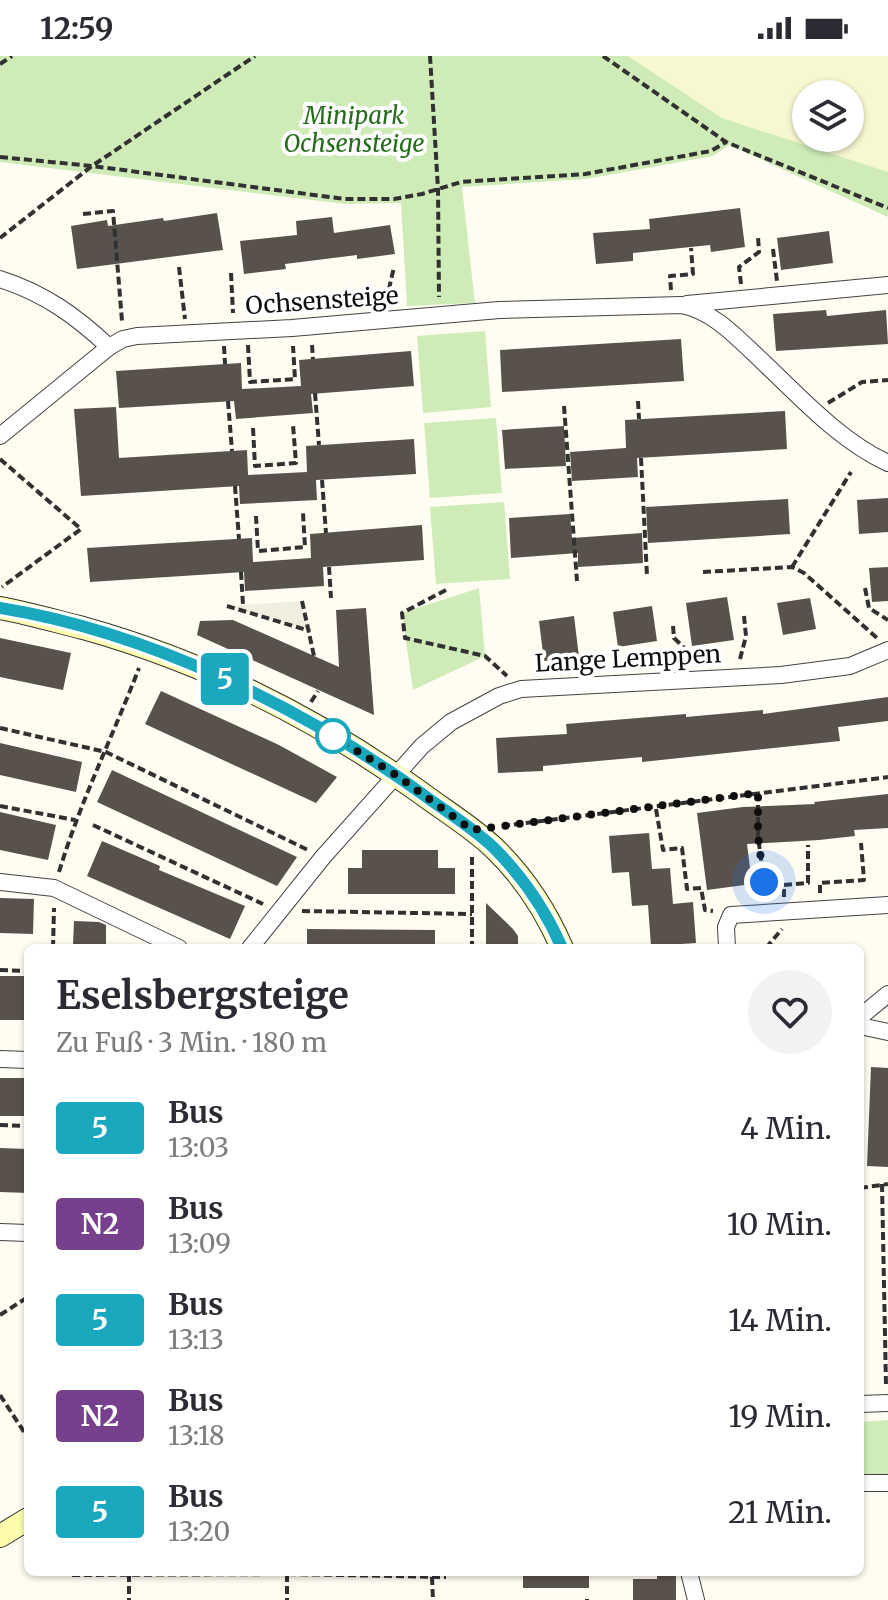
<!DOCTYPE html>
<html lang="de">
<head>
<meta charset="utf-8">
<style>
  :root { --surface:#fff; --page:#f2f2f3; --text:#2b2b33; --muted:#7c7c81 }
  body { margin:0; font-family:Merriweather,serif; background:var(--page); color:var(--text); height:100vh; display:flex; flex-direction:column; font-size:30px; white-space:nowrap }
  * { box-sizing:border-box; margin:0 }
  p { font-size:26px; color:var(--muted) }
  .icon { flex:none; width:44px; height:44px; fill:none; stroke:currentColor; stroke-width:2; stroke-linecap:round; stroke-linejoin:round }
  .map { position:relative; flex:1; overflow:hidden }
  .drawer { position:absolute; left:24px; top:888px; width:840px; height:632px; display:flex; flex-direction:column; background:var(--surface); border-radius:12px; box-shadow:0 2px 6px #0004 }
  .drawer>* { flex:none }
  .badge { padding:0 16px; border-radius:6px; font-size:28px; line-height:52px }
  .fabs { position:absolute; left:792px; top:24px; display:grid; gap:16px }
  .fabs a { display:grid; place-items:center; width:72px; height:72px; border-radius:50%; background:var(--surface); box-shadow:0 2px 6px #0004; font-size:40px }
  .you { position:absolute; width:40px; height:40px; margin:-20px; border:6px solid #fff; border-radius:50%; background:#1a73e8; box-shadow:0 0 0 12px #1a73e833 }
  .map>.badge { position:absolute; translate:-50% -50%; box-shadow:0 0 0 4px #fff }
  .round { display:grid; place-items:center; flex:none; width:84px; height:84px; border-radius:42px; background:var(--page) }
  .overview { display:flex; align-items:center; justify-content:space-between; height:136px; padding:0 32px }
  h1 { font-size:38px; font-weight:700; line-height:60px }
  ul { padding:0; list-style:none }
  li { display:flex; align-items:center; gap:24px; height:96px; padding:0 32px }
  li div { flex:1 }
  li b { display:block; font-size:30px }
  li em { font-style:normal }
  li .badge { min-width:88px; font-weight:700; text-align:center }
  .status { display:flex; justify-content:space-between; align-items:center; height:56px; padding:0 40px; background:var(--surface); direction:ltr }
  .status svg { height:22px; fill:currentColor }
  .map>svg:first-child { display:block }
</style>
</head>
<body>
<div class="status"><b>12:59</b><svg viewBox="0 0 49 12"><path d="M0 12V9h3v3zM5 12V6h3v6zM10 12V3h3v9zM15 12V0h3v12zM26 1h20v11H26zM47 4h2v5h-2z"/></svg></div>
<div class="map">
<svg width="888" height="1544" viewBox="0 0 888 1544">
  <rect width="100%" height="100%" fill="#fffdf2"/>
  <path fill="#f7f7d0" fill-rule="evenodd" d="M 628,0 L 888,0 L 888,116 L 722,62 ZM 806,38 L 850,38 L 850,82 L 806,82 Z"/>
  <g fill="#cfecb8">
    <path d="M 0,0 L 628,0 L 722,62 L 888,116 L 888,161 L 729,89 L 713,100 L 586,123 L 462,131 L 475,247 L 407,250 L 401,147 L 345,148 L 0,106 Z"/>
    <path d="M 485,275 L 491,351 L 423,357 L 417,280 Z"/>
    <path d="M 496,362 L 502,437 L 430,442 L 424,367 Z"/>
    <path d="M 504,446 L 510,523 L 436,528 L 430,451 Z"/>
    <path d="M 479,532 L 485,600 L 413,634 L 402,557 Z"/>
    <path d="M 888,1364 L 888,1424 L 860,1424 L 860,1366 Z"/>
  </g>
  <path fill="#f1eddf" d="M 302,545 L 310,575 L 227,550 L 243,549 Z"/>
  <g fill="#59514b">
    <path d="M 740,152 L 745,191 L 711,196 L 710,189 L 633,197 L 633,205 L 596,208 L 593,177 L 650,173 L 649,163 Z"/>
    <path d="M 217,157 L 223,194 L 77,213 L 71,170 L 107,164 L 108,170 L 163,162 L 164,165 Z"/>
    <path d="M 332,161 L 334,177 L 390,169 L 395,198 L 357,203 L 357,199 L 285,208 L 286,213 L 244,218 L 240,185 L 297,179 L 296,165 Z"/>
    <path d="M 829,175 L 833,207 L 781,214 L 777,182 Z"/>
    <path d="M 826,254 L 827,260 L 886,254 L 888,288 L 776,295 L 773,258 Z"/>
    <path d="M 681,283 L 684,325 L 502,336 L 500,294 Z"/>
    <path d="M 411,295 L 414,330 L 311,338 L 313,357 L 236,363 L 234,345 L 119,352 L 116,315 L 241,307 L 242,333 L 301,330 L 299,304 Z"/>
    <path d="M 116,351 L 119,402 L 247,394 L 248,419 L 307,416 L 306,390 L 414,383 L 416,418 L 316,424 L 317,444 L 240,448 L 239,430 L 81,440 L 74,353 Z"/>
    <path d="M 785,355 L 787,393 L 637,402 L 638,421 L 572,425 L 570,396 L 626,392 L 625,364 Z"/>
    <path d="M 564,370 L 566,410 L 505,413 L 502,374 Z"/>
    <path d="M 888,442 L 888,476 L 859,478 L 857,444 Z"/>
    <path d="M 788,443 L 790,478 L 648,487 L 646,451 Z"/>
    <path d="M 570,458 L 572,482 L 642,477 L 643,507 L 578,511 L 578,497 L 511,502 L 509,462 Z"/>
    <path d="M 422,469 L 424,504 L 323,511 L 324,530 L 245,535 L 244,516 L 90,526 L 87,492 L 252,482 L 253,506 L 311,502 L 310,478 Z"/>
    <path d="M 888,511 L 888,545 L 872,546 L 869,512 Z"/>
    <path d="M 727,541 L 734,584 L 692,590 L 686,547 Z"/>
    <path d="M 810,542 L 816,573 L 783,579 L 777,547 Z"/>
    <path d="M 652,550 L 657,585 L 618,591 L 613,556 Z"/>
    <path d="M 366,552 L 374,659 L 197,579 L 200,565 L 233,564 L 339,611 L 336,554 Z"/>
    <path d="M 574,560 L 579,601 L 544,605 L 539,565 Z"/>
    <path d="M 0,582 L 71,597 L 63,634 L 0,621 Z"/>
    <path d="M 161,635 L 279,689 L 337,721 L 316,747 L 145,668 Z"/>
    <path d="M 888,641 L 888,665 L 838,671 L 840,685 L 642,706 L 642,701 L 543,710 L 543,715 L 498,717 L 496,682 L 567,678 L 566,668 L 686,658 L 686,661 L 763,654 L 763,658 Z"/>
    <path d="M 0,687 L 82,706 L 76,736 L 0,719 Z"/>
    <path d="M 112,714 L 297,801 L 277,830 L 97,746 Z"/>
    <path d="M 888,738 L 888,772 L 854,774 L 855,780 L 819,784 L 747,788 L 752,828 L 707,834 L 697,757 L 743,751 L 815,748 L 814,746 Z"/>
    <path d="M 0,756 L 56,769 L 48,804 L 0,794 Z"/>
    <path d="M 649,777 L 652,813 L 670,812 L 673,848 L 693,846 L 696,887 L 651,890 L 648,849 L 632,850 L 629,816 L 612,817 L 609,780 Z"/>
    <path d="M 102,785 L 160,810 L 159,814 L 245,850 L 230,883 L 87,820 Z"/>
    <path d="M 362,794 L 438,794 L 438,812 L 455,812 L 455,838 L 348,838 L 348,812 L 362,812 Z"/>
    <path d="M 0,842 L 34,843 L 33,878 L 0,877 Z"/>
    <path d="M 486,847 L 513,873 L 518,880 L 518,892 L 486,892 Z"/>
    <path d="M 74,865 L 99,866 L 106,869 L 106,892 L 73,889 Z"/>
    <path d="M 307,873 L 435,874 L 435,892 L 307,892 Z"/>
    <rect x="0" y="920" width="28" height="44"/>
    <path d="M 871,1011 L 888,1012 L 888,1111 L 867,1110 Z"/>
    <rect x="0" y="1022" width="28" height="38"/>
    <path d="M 0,1092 L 28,1093 L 28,1137 L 0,1136 Z"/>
    <rect x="523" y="1516" width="66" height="16"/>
    <path d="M 657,1517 L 676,1517 L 676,1544 L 633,1544 L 633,1523 L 657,1523 Z"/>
  </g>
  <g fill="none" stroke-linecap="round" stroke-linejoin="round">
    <g stroke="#424242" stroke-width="18">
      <g id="street">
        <path d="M 0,223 C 44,237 76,260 109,291"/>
        <path d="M 687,248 L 888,229"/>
        <path d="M 0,380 L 109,291 L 123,283 L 137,280 L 292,272 L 499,254 L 681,249 C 714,255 738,283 762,305 C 800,341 840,385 888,407"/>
        <path d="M 0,826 L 54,832 L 179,892"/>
        <path d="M 250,892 L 323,801 L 422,690 L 451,666 L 499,640 L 521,633 L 781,619 L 850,610 L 888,594"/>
        <path d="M 727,892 L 726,871 L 731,859 L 888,849"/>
        <path d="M 860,961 L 888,938"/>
        <path d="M 860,970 L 888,976"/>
        <path d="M 0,1003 L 28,1004"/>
        <path d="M 0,1176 L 28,1177"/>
        <path d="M 860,1348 L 888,1347"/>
        <path d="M 860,1427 L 888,1427"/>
        <path d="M 689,1516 L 696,1544"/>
      </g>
    </g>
    <g stroke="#313131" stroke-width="24">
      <g id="secondary">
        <path d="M 0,552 C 28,557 55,565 83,572 C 205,606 318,663 421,737 C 445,755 472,771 494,792 C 523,820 546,855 562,892"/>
        <path d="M 0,1480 L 28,1463"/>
      </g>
    </g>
    <g stroke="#313131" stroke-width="4" stroke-dasharray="8 4" stroke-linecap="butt">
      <path d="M 430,0 L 438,133 L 439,241"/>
      <path d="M 603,0 L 726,86 L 888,152"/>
      <path d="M 0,8 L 12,0"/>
      <path d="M 0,101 L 92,110 L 345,143 L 394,143 L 422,138 L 461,126 L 585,118 L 711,95 L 726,86"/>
      <path d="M 83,158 L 113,155 L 122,265"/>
      <path d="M 0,182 L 92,110 L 255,0"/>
      <path d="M 773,193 L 777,225"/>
      <path d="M 179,211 L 185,263"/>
      <path d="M 231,217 L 233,257"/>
      <path d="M 741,228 L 739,211 L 759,196 L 758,181"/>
      <path d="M 671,234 L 670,220 L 693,218 L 691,192"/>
      <path d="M 361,248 L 361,244 L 375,243 L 388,237 L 394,211"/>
      <path d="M 248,289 L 250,326 L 295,323 L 293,290"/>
      <path d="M 312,289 L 313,303"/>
      <path d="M 224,290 L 225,308"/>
      <path d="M 315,337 L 319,389"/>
      <path d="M 228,345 L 232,395"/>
      <path d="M 638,345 L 639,363"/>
      <path d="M 828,347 L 862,326 L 888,324"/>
      <path d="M 564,350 L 577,525"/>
      <path d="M 253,372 L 255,410 L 296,407 L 293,369"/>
      <path d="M 641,402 L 647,520"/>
      <path d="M 0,403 L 81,473 L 2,531"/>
      <path d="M 322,424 L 326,477"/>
      <path d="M 235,430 L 239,483"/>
      <path d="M 256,460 L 258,495 L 305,491 L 303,457"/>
      <path d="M 329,511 L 331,542"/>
      <path d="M 792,511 L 851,416"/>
      <path d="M 241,516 L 243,549"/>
      <path d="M 703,516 L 792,511 L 804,517 L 877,582"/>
      <path d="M 865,532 L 869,552 L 888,564"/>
      <path d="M 446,534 L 402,557 L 405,582 L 485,600 L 507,620"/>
      <path d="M 302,545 L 314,600"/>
      <path d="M 227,550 L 310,575"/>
      <path d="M 673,570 L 674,582 L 695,602 L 696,605"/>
      <path d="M 740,603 L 746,580 L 744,560"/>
      <path d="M 311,646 L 318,635"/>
      <path d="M 0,672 L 106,696 L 308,794"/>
      <path d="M 758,737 L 758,780 L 764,826 L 760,842"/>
      <path d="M 0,750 L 75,764"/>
      <path d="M 656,753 L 663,794 L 682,792 L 687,833 L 701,832 L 705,854 L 713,855"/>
      <path d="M 93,769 L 263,848"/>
      <path d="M 502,770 L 888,721"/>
      <path d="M 472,801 L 472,892"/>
      <path d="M 59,816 C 80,746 113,680 139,612"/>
      <path d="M 820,837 L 820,827 L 864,824 L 861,787"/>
      <path d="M 784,841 L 784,829 L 808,827 L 808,789"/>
      <path d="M 302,855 L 472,858"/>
      <path d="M 53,892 L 54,852"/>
      <path d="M 766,892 L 782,873"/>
      <path d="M 0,914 L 28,915"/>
      <path d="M 0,1069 L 28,1070"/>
      <path d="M 882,1128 L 886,1330"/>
      <path d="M 860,1132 L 888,1128"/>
      <path d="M 0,1259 L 28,1241"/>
      <path d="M 0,1339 L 28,1382"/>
      <path d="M 129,1518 L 129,1544"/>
      <path d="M 287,1518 L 287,1544"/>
      <path d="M 72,1519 L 287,1518 L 446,1521"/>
      <path d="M 432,1521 L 433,1544"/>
      <path d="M 587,1543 L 587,1544"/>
    </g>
    <use href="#street" stroke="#fff" stroke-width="16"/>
    <use href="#secondary" stroke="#fffdad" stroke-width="22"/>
  </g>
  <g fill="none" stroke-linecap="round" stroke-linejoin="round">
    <g stroke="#fff" stroke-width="18">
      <path id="line" d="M 0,552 C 148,576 300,650 421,737 C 445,755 472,771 494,792 C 523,821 546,855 562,892"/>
    </g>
    <use href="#line" stroke="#1aa8be" stroke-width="12"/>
    <path stroke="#0f0f0f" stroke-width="8" stroke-dasharray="0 14.4" d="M 333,680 L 396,719 L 472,774 L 758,737 L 758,780 L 764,826"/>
  </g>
  <circle fill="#fff" stroke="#1aa8be" stroke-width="4" cx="333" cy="680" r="16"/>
  <g text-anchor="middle" stroke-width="8" stroke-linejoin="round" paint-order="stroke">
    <g font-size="24" font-style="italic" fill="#256c1b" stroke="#fff">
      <text x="354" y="68">Minipark<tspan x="354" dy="28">Ochsensteige</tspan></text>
    </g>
    <g font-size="24" fill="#0f0f0f" stroke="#fff">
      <text transform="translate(322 245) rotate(-4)" y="8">Ochsensteige</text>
      <text transform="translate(628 603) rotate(-3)" y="8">Lange Lemppen</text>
    </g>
  </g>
</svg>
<div class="fabs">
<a><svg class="icon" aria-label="layers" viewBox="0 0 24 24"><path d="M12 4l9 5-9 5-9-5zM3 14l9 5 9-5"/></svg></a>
</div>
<div class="you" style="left:764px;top:826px"></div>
<b class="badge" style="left:225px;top:623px;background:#1aa8be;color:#fff">5</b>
<section class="drawer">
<div class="overview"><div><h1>Eselsbergsteige</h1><p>Zu Fuß · 3 Min. · 180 m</p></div><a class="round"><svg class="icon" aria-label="heart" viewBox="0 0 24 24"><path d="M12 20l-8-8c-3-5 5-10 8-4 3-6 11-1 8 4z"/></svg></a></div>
<ul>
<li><span class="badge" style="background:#1aa8be;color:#fff">5</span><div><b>Bus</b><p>13:03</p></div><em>4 Min.</em></li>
<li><span class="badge" style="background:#76408c;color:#fff">N2</span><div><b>Bus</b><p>13:09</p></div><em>10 Min.</em></li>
<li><span class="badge" style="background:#1aa8be;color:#fff">5</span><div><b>Bus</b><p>13:13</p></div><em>14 Min.</em></li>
<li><span class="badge" style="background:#76408c;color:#fff">N2</span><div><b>Bus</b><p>13:18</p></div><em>19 Min.</em></li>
<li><span class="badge" style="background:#1aa8be;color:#fff">5</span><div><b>Bus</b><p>13:20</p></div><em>21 Min.</em></li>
</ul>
</section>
</div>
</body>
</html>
